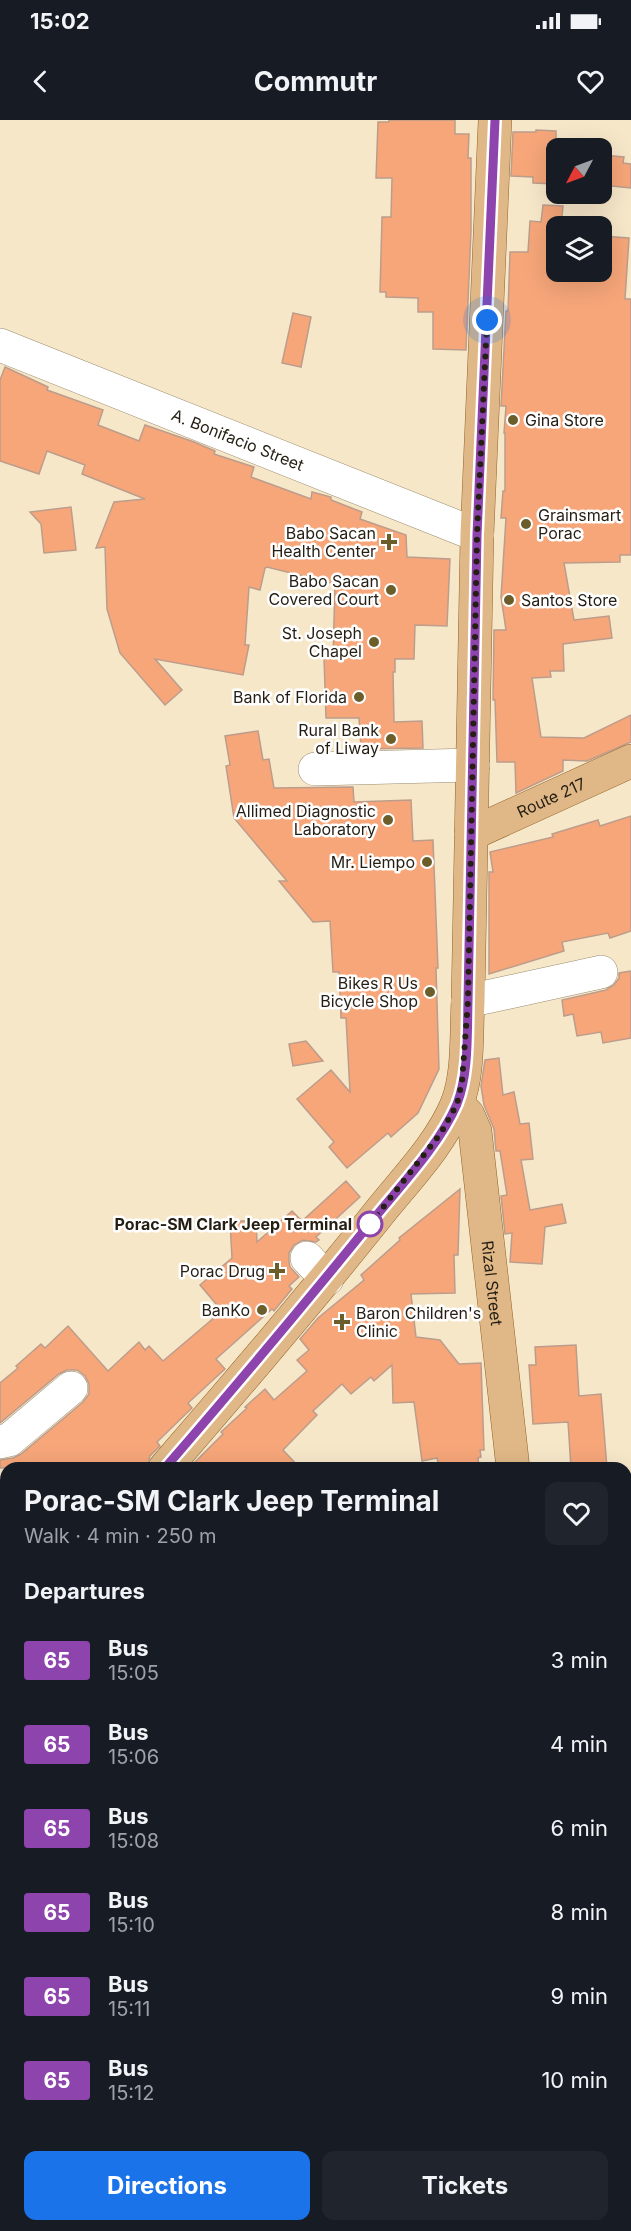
<!DOCTYPE html>
<html lang="en">
<head>
<meta charset="utf-8">
<style>
  :root { --surface:#171b24; --page:#20242c; --text:#f1f3f6; --muted:#9ea1a6; --accent:#1a73e8 }
  body { margin:0; font-family:Inter,sans-serif; background:var(--page); color:var(--text); height:100vh; display:flex; flex-direction:column; font-size:22px; white-space:nowrap }
  * { box-sizing:border-box; margin:0 }
  p { font-size:20px; color:var(--muted) }
  .icon { flex:none; width:33px; height:33px; fill:none; stroke:currentColor; stroke-width:2; stroke-linecap:round; stroke-linejoin:round }
  .map { position:relative; flex:1; overflow:hidden }
  .drawer { position:absolute; left:0px; top:1342px; width:632px; height:770px; display:flex; flex-direction:column; background:var(--surface); border-radius:18px 18px 0 0; box-shadow:0 6px 24px #0002 }
  .drawer>* { flex:none }
  .badge { padding:0 12px; border-radius:4px; font-size:21px; line-height:39px }
  .needle { width:39px; rotate:229deg }
  .buttons { position:absolute; left:546px; top:18px; display:grid; gap:12px }
  .buttons a { display:grid; place-items:center; width:66px; height:66px; border-radius:12px; background:var(--surface); box-shadow:0 6px 24px #0002; font-size:30px }
  .you { position:absolute; width:30px; height:30px; margin:-15px; border:4px solid #fff; border-radius:50%; background:#1a73e8; box-shadow:0 0 0 9px #1a73e833 }
  .map>.badge { position:absolute; translate:-50% -50%; box-shadow:0 0 0 3px #fff }
  h2 { padding:0 24px; font-size:22px; line-height:54px }
  .round { display:grid; place-items:center; flex:none; width:63px; height:63px; border-radius:12px; background:var(--page) }
  .head { display:flex; align-items:center; justify-content:space-between; height:102px; padding:0 24px }
  h1 { font-size:28px; font-weight:700; line-height:45px }
  .cta { display:flex; gap:12px; margin-top:auto; padding:12px 24px }
  .cta a { flex:1; height:69px; border-radius:12px; background:var(--accent); color:#fff; font-size:24px; font-weight:700; line-height:69px; text-align:center }
  .cta a+a { background:var(--page); color:var(--text) }
  ul { padding:0; list-style:none }
  li { display:flex; align-items:center; gap:18px; height:84px; padding:0 24px }
  li div { flex:1 }
  li b { display:block; font-size:22px }
  li em { font-style:normal }
  li .badge { min-width:66px; font-weight:700; text-align:center }
  .status { display:flex; justify-content:space-between; align-items:center; height:42px; padding:0 30px; background:var(--surface); direction:ltr }
  .status svg { height:16px; fill:currentColor }
  header { display:flex; justify-content:space-between; align-items:center; height:78px; padding:0 24px; background:var(--surface); font-size:27px; font-weight:700 }
  .map>svg:first-child { display:block }
</style>
</head>
<body>
<div class="status"><b>15:02</b><svg viewBox="0 0 49 12"><path d="M0 12V9h3v3zM5 12V6h3v6zM10 12V3h3v9zM15 12V0h3v12zM26 1h20v11H26zM47 4h2v5h-2z"/></svg></div>
<header><svg class="icon" aria-label="back" viewBox="0 0 24 24"><path d="M15 5l-7 7 7 7"/></svg>Commutr<svg class="icon" aria-label="heart" viewBox="0 0 24 24"><path d="M12 20l-8-8c-3-5 5-10 8-4 3-6 11-1 8 4z"/></svg></header>
<div class="map">
<svg width="631" height="2111" viewBox="0 0 631 2111">
  <rect width="100%" height="100%" fill="#f7e7c9"/>
  <g fill="#f6a679" stroke="#bc9d8c" stroke-width="1.5">
    <path d="M 389,0 L 455,0 L 455,14 L 469,14 L 468,38 L 471,38 L 471,111 L 466,230 L 433,229 L 433,192 L 418,192 L 418,178 L 386,177 L 386,172 L 380,172 L 382,97 L 391,97 L 392,58 L 376,58 L 378,2 L 389,2 Z"/>
    <path d="M 536,10 L 556,11 L 556,64 L 533,63 L 533,57 L 511,56 L 513,12 L 536,12 Z"/>
    <path d="M 602,35 L 624,37 L 623,43 L 631,44 L 631,68 L 602,65 Z"/>
    <path d="M 543,85 L 563,86 L 561,106 L 556,106 L 556,152 L 602,152 L 602,116 L 629,118 L 625,179 L 631,179 L 631,435 L 620,435 L 620,442 L 564,443 L 574,500 L 609,496 L 612,518 L 563,524 L 564,551 L 550,551 L 551,557 L 532,558 L 541,617 L 584,618 L 631,595 L 631,622 L 587,641 L 563,640 L 563,651 L 516,673 L 515,642 L 497,642 L 495,580 L 493,580 L 494,510 L 506,510 L 501,477 L 506,398 L 501,398 L 503,371 L 505,371 L 505,313 L 504,313 L 506,286 L 501,286 L 506,191 L 508,191 L 510,132 L 528,132 L 530,101 L 541,102 Z"/>
    <path d="M 293,193 L 311,197 L 301,247 L 282,243 Z"/>
    <path d="M 5,247 L 48,267 L 47,270 L 103,290 L 98,305 L 139,321 L 145,305 L 194,322 L 215,331 L 214,334 L 254,347 L 251,357 L 311,379 L 312,372 L 331,377 L 331,380 L 362,392 L 360,399 L 406,415 L 407,437 L 450,439 L 447,506 L 415,505 L 414,539 L 395,539 L 395,552 L 393,552 L 394,602 L 422,601 L 423,628 L 361,629 L 359,598 L 326,598 L 324,538 L 333,538 L 335,464 L 267,447 L 265,448 L 260,470 L 249,467 L 245,525 L 249,525 L 243,555 L 155,539 L 182,570 L 165,585 L 120,533 L 107,489 L 105,427 L 96,428 L 114,382 L 145,379 L 82,354 L 85,345 L 47,331 L 39,354 L 0,341 L 0,260 Z"/>
    <path d="M 71,387 L 76,430 L 44,433 L 41,404 L 30,392 Z"/>
    <path d="M 258,611 L 263,640 L 269,639 L 274,668 L 353,667 L 354,682 L 411,680 L 413,721 L 433,720 L 438,848 L 436,848 L 439,949 L 418,993 L 391,1017 L 388,1013 L 347,1048 L 329,1027 L 334,1022 L 297,979 L 331,950 L 350,972 L 346,898 L 341,898 L 339,852 L 333,852 L 330,801 L 313,802 L 279,761 L 287,761 L 234,698 L 226,646 L 230,645 L 225,616 Z"/>
    <path d="M 631,696 L 631,811 L 610,818 L 608,813 L 562,822 L 564,831 L 489,854 L 489,752 L 493,752 L 490,732 L 553,717 L 552,714 L 598,700 L 600,706 Z"/>
    <path d="M 631,851 L 631,918 L 603,923 L 601,912 L 577,916 L 573,894 L 564,896 L 562,880 L 606,870 L 614,865 L 619,858 L 619,853 Z"/>
    <path d="M 306,921 L 323,941 L 293,946 L 289,924 Z"/>
    <path d="M 499,938 L 503,975 L 514,972 L 520,1004 L 529,1003 L 533,1039 L 521,1040 L 530,1090 L 562,1084 L 566,1103 L 545,1107 L 542,1144 L 510,1142 L 512,1113 L 505,1114 L 501,1076 L 507,1075 L 500,1031 L 496,1031 L 494,1009 L 484,985 L 481,966 L 485,940 Z"/>
    <path d="M 346,1061 L 360,1077 L 316,1117 L 319,1120 L 316,1122 L 303,1120 L 294,1125 L 289,1133 L 289,1142 L 290,1147 L 299,1157 L 289,1166 L 292,1169 L 274,1191 L 272,1189 L 216,1239 L 225,1249 L 188,1283 L 192,1288 L 157,1322 L 160,1326 L 150,1336 L 147,1348 L 0,1348 L 0,1340 L 13,1338 L 21,1334 L 83,1282 L 89,1274 L 89,1264 L 85,1256 L 77,1250 L 67,1250 L 59,1254 L 0,1303 L 0,1263 L 18,1248 L 16,1246 L 41,1224 L 45,1228 L 68,1206 L 108,1251 L 139,1222 L 145,1230 L 149,1226 L 163,1241 L 222,1191 L 200,1165 L 232,1138 L 230,1102 L 256,1100 L 257,1122 L 292,1091 L 302,1101 Z"/>
    <path d="M 460,1069 L 458,1135 L 454,1135 L 455,1173 L 411,1174 L 416,1217 L 440,1220 L 459,1244 L 481,1243 L 484,1330 L 480,1330 L 481,1337 L 478,1338 L 479,1348 L 439,1348 L 437,1338 L 422,1341 L 414,1282 L 393,1283 L 392,1245 L 374,1261 L 371,1257 L 351,1274 L 342,1264 L 313,1291 L 317,1295 L 283,1330 L 300,1348 L 189,1348 L 223,1314 L 221,1312 L 247,1288 L 245,1287 L 265,1269 L 274,1280 L 307,1251 L 297,1240 L 309,1230 L 300,1219 L 318,1198 L 364,1160 L 361,1155 L 400,1120 L 399,1118 Z"/>
    <path d="M 576,1225 L 579,1276 L 601,1274 L 607,1348 L 571,1348 L 568,1302 L 533,1304 L 529,1245 L 536,1245 L 535,1227 Z"/>
  </g>
  <g fill="none" stroke-linecap="round" stroke-linejoin="round">
    <g stroke="#9a8c6f" stroke-width="34">
      <g id="minor">
        <path id="s1" d="M 0,225 L 477,415"/>
        <path d="M 315,649 L 473,645"/>
        <path d="M 468,881 L 601,852"/>
        <path d="M 307,1138 L 327,1159"/>
        <path d="M 0,1322 L 9,1320 L 71,1268"/>
        <path d="M 0,1444 L 6,1448"/>
        <path d="M 0,1471 L 6,1475"/>
        <path d="M 626,1591 L 631,1591"/>
        <path d="M 0,1620 L 6,1621"/>
        <path d="M 265,2106 L 265,2111"/>
        <path d="M 612,2106 L 615,2111"/>
      </g>
    </g>
    <g stroke="#91642a" stroke-width="34">
      <g id="major">
        <path id="s2" d="M 471,714 L 631,641"/>
        <path id="s3" d="M 457,984 L 468,995 L 475,1011 L 513,1348"/>
        <path d="M 165,1348 C 236,1266 307,1183 375,1098 C 403,1062 439,1027 457,984 C 469,953 466,914 468,881 L 477,415 L 495,0"/>
        <path d="M 0,1551 L 6,1542"/>
        <path d="M 473,2111 L 494,2106"/>
      </g>
    </g>
    <use href="#minor" stroke="#fff" stroke-width="33"/>
    <use href="#major" stroke="#e0b887" stroke-width="33"/>
  </g>
  <g fill="none" stroke-linecap="round" stroke-linejoin="round">
    <g stroke="#fff" stroke-width="14">
      <path id="line" d="M 165,1348 C 235,1267 304,1185 372,1101 C 400,1066 439,1026 457,984 C 469,953 467,914 468,881 L 477,415 L 495,0"/>
    </g>
    <use href="#line" stroke="#8e44ad" stroke-width="9"/>
    <path stroke="#241e13" stroke-width="6" stroke-dasharray="0 10.8" d="M 370,1104 L 367,1108 L 441,1013 L 457,984 L 462,962 L 468,881 L 477,415 L 487,200"/>
  </g>
  <g fill="#6b5e2b" stroke="#fff" stroke-width="2">
    <circle cx="513" cy="300" r="6"/>
    <circle cx="526" cy="404" r="6"/>
    <path d="M386 413h6v6h6v6h-6v6h-6v-6h-6v-6h6z"/>
    <circle cx="391" cy="470" r="6"/>
    <circle cx="509" cy="480" r="6"/>
    <circle cx="374" cy="522" r="6"/>
    <circle cx="359" cy="577" r="6"/>
    <circle cx="391" cy="619" r="6"/>
    <circle cx="388" cy="700" r="6"/>
    <circle cx="427" cy="742" r="6"/>
    <circle cx="430" cy="872" r="6"/>
    <path d="M274 1142h6v6h6v6h-6v6h-6v-6h-6v-6h6z"/>
    <circle cx="262" cy="1190" r="6"/>
    <path d="M339 1193h6v6h6v6h-6v6h-6v-6h-6v-6h6z"/>
  </g>
  <circle fill="#fff" stroke="#8e44ad" stroke-width="3" cx="370" cy="1104" r="12"/>
  <g text-anchor="middle" stroke-width="5" stroke-linejoin="round" paint-order="stroke">
    <g font-size="16" fill="#241e13" stroke="#fff" text-anchor="end">
      <text x="525" y="306" text-anchor="start">Gina Store</text>
      <text x="538" y="401" text-anchor="start">Grainsmart<tspan x="538" dy="18">Porac</tspan></text>
      <text x="376" y="419">Babo Sacan<tspan x="376" dy="18">Health Center</tspan></text>
      <text x="379" y="467">Babo Sacan<tspan x="379" dy="18">Covered Court</tspan></text>
      <text x="521" y="486" text-anchor="start">Santos Store</text>
      <text x="362" y="519">St. Joseph<tspan x="362" dy="18">Chapel</tspan></text>
      <text x="347" y="583">Bank of Florida</text>
      <text x="379" y="616">Rural Bank<tspan x="379" dy="18">of Liway</tspan></text>
      <text x="376" y="697">Allimed Diagnostic<tspan x="376" dy="18">Laboratory</tspan></text>
      <text x="415" y="748">Mr. Liempo</text>
      <text x="418" y="869">Bikes R Us<tspan x="418" dy="18">Bicycle Shop</tspan></text>
      <text x="265" y="1157">Porac Drug</text>
      <text x="250" y="1196">BanKo</text>
      <text x="356" y="1199" text-anchor="start">Baron Children's<tspan x="356" dy="18">Clinic</tspan></text>
    </g>
    <g font-size="16" fill="#241e13" stroke="#fff">
      <text dy="6" stroke="none"><textPath href="#s1" startOffset="256">A. Bonifacio Street</textPath></text>
      <text dy="6" stroke="none"><textPath href="#s2" startOffset="88">Route 217</textPath></text>
      <text dy="6" stroke="none"><textPath href="#s3" startOffset="186">Rizal Street</textPath></text>
    </g>
    <g font-size="16" font-weight="bold" fill="#241e13" stroke="#fff" text-anchor="end">
      <text x="352" y="1110">Porac-SM Clark Jeep Terminal</text>
    </g>
  </g>
</svg>
<div class="buttons">
<a><svg class="needle" viewBox="-14 -14 28 28"><path d="M0-13l5 13h-10z" fill="#e53935"/><path d="M0 13l5-13h-10z" fill="#9ea1a6"/></svg></a>
<a><svg class="icon" aria-label="layers" viewBox="0 0 24 24"><path d="M12 4l9 5-9 5-9-5zM3 14l9 5 9-5"/></svg></a>
</div>
<div class="you" style="left:487px;top:200px"></div>
<section class="drawer">
<div class="head"><div><h1>Porac-SM Clark Jeep Terminal</h1><p>Walk · 4 min · 250 m</p></div><a class="round"><svg class="icon" aria-label="heart" viewBox="0 0 24 24"><path d="M12 20l-8-8c-3-5 5-10 8-4 3-6 11-1 8 4z"/></svg></a></div>
<h2>Departures</h2>
<ul>
<li><span class="badge" style="background:#8e44ad;color:#fff">65</span><div><b>Bus</b><p>15:05</p></div><em>3 min</em></li>
<li><span class="badge" style="background:#8e44ad;color:#fff">65</span><div><b>Bus</b><p>15:06</p></div><em>4 min</em></li>
<li><span class="badge" style="background:#8e44ad;color:#fff">65</span><div><b>Bus</b><p>15:08</p></div><em>6 min</em></li>
<li><span class="badge" style="background:#8e44ad;color:#fff">65</span><div><b>Bus</b><p>15:10</p></div><em>8 min</em></li>
<li><span class="badge" style="background:#8e44ad;color:#fff">65</span><div><b>Bus</b><p>15:11</p></div><em>9 min</em></li>
<li><span class="badge" style="background:#8e44ad;color:#fff">65</span><div><b>Bus</b><p>15:12</p></div><em>10 min</em></li>
</ul>
<div class="cta"><a>Directions</a><a>Tickets</a></div>
</section>
</div>
</body>
</html>
